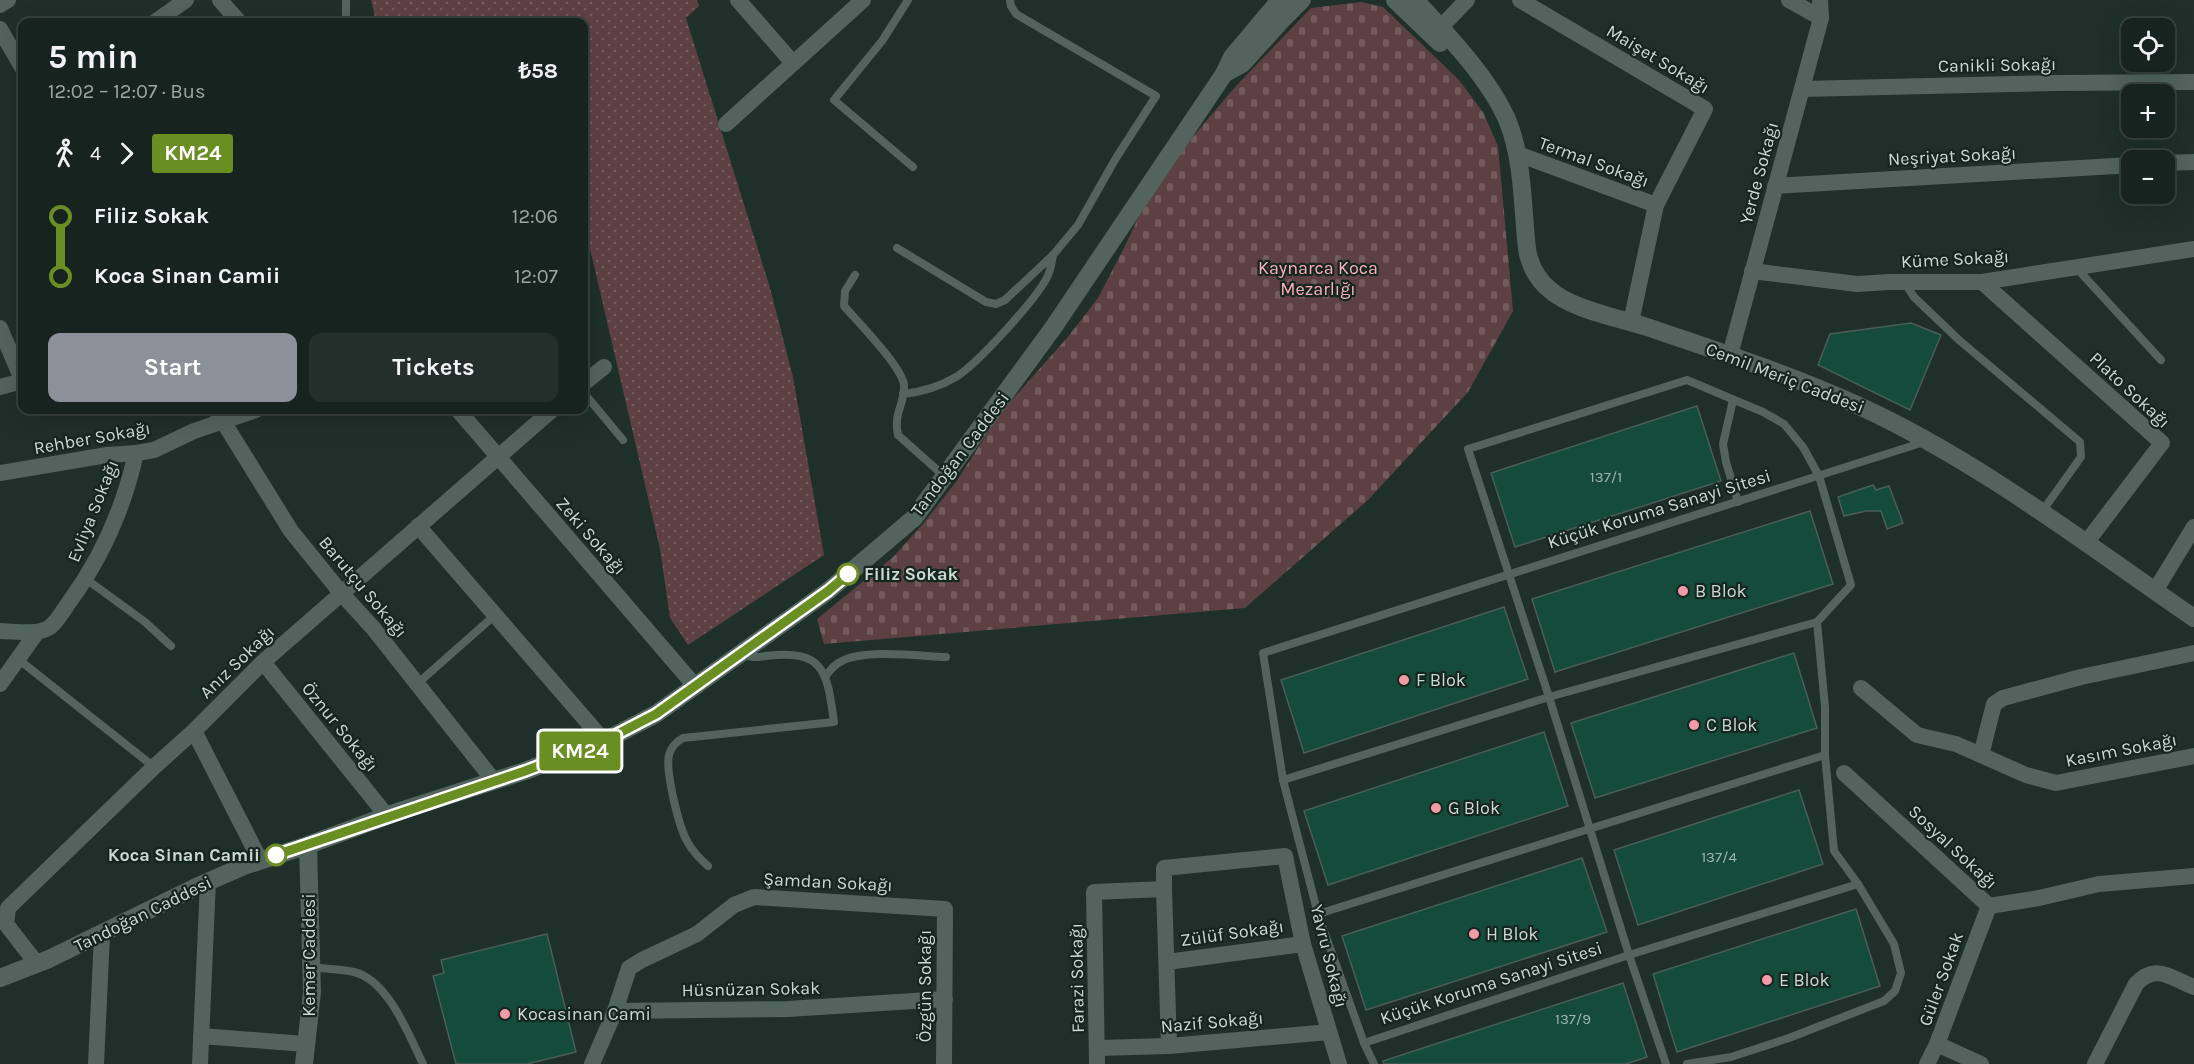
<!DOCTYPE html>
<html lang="en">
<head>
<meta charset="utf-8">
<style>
  :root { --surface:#17231f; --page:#242f2c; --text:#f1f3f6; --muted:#9ea4a4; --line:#36403d; --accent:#8c9099 }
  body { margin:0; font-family:Karla,sans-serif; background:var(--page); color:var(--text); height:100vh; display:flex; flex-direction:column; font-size:22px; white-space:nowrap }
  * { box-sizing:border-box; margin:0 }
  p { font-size:20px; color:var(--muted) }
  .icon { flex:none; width:33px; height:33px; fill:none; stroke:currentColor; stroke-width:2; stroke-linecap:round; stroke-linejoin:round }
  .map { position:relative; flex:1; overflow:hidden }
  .side { position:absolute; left:18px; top:18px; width:570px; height:396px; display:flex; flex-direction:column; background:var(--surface); border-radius:12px; box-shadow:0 6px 24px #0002,0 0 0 2px var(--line) }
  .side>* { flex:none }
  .badge { padding:0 12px; border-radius:4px; font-size:21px; line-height:39px }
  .buttons { position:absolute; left:2121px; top:18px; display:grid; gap:12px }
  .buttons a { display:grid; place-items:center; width:54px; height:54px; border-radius:12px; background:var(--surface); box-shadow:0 6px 24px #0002,0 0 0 2px var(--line); font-size:30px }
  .map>.badge { position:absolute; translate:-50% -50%; box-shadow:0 0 0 3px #fff }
  .legs { display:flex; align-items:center; gap:9px; height:66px; padding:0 30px; font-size:20px }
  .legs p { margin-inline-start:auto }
  .overview { display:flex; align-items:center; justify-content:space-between; height:102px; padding:0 30px }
  h1 { font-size:33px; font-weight:700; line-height:45px }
  .action { display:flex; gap:12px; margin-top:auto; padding:12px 30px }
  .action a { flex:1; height:69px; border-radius:12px; background:var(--accent); color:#fff; font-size:24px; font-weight:700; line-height:69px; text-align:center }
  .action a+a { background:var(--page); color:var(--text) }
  ul { padding:0 30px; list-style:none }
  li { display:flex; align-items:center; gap:21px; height:60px; font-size:22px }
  li i { display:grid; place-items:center; width:9px; height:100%; margin:0 8px; background:currentColor }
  li i::after { content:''; width:15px; height:15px; margin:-8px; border:4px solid; border-radius:50%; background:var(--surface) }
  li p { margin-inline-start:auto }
  li:first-child i { background:linear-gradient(#0000 50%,currentColor 0) }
  li:last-child i { background:linear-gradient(currentColor 50%,#0000 0) }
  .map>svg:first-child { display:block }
</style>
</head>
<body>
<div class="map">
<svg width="2194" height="1064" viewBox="0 0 2194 1064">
  <defs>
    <pattern id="grass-dots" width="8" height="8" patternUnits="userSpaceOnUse" patternTransform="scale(1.5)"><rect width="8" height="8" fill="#5d4044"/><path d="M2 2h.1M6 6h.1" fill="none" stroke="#735b5e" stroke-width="1.8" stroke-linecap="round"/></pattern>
    <pattern id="cemetery-stones" width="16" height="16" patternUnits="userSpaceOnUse" patternTransform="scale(1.5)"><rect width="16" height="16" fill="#5d4044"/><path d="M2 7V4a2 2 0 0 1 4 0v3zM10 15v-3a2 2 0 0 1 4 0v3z" fill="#735b5e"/></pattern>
  </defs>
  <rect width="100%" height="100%" fill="#1f2f29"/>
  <path fill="url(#grass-dots)" d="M 371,0 L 697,0 L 699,6 L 686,18 L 770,288 L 793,377 L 824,555 L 688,645 L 670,618 L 660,549 L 584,223 L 584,22 L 376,22 Z"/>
  <path fill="url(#cemetery-stones)" d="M 1361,2 L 1383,7 L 1459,80 L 1483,112 L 1498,146 L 1513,311 L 1468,392 L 1368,500 L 1245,608 L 824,644 L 817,619 L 893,557 L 922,525 L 956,482 L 1001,412 L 1067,338 L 1098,298 L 1125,246 L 1146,201 L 1178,154 L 1236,86 L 1311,8 Z"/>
  <g fill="#144b3b" stroke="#4b5d56" stroke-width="1.5">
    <path d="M 1911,323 L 1941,335 L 1910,410 L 1818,365 L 1830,334 Z"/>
    <path d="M 1697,406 L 1721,481 L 1515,547 L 1491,473 Z"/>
    <path d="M 1873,485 L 1876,490 L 1889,486 L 1903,523 L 1887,529 L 1881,511 L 1866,511 L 1844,516 L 1838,497 Z"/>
    <path d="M 1810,511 L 1833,584 L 1555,672 L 1532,599 Z"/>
    <path d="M 1504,607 L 1528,679 L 1304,753 L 1281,680 Z"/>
    <path d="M 1794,653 L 1817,728 L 1595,798 L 1571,723 Z"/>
    <path d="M 1544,732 L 1568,806 L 1328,885 L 1304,811 Z"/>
    <path d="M 1799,790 L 1823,864 L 1638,925 L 1614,850 Z"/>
    <path d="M 1582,858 L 1607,932 L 1366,1010 L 1342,936 Z"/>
    <path d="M 1856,909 L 1880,986 L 1677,1052 L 1653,974 Z"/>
    <path d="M 547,934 L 576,1052 L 527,1064 L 456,1064 L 433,976 L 444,973 L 441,960 Z"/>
    <path d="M 1623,983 L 1647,1057 L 1626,1064 L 1384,1064 L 1383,1061 Z"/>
  </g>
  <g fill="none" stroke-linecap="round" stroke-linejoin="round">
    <g stroke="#52645d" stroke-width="8">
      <path d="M 346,0 L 346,22"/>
      <path d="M 908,0 L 882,41 L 834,100 L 913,167"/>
      <path d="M 897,248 L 986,302 L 996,304 L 1005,300 L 1053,255 L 1078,225 L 1116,158 L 1156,96 L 1016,14 L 1011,6 L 1010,0"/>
      <path d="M 2079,267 L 2081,273 L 2161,360"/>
      <path d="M 855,275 L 845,291 L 844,306 C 858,322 902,367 904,385 C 905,404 893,413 898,435 L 944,476"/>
      <path d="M 1904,282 L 1914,297 L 1959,340 L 2080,442 L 2081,457 L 2041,513"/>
      <path d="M 584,393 L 623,440"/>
      <path d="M 903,394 C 922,392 939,387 956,377 C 977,364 1041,295 1049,273 C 1051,267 1052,261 1053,255"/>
      <path d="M 1733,400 L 1723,444 L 1726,462 L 1738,502"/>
      <path d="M 86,579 L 145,622 L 171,646"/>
      <path d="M 18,659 L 154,767"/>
      <path d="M 825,677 C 830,670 835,664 842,661 C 866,649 919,656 946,657"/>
      <path d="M 417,684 L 495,615"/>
      <path d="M 1283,780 L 1549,697 L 1817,622"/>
      <path d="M 708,866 C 700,859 692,851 687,841 C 679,827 665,771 669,755 C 671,747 676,742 683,738 L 834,722 C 827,672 825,649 766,656 C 757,657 751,659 743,653"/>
      <path d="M 1318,914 L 1825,755"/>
      <path d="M 311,967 C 325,969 340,969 354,972 C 388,980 409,1035 423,1064"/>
      <path d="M 1364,1043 L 1629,955 L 1858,884"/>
      <path d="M 1374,1064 L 1364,1043 L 1318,914 L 1283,780 L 1263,653 L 1924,442"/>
      <path d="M 1666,1064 L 1629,955 L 1549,697 L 1468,449 L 1687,380 L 1763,412 L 1784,424 L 1803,447 L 1819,476 L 1851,585 L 1817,622 L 1825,707 L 1825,755 L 1834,851 L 1858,884 L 1894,944 L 1901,973 L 1895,991 L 1884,1001 L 1789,1038 L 1731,1057 L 1687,1064"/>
    </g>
    <g stroke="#52645d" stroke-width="16">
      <path d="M 220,0 L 239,22"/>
      <path d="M 738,0 L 793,63"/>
      <path d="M 1520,0 L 1705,109 L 1656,205 L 1631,322"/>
      <path d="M 1789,0 L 1821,18"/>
      <path d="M 0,5 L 8,0"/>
      <path d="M 155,22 L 186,0"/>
      <path d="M 1441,27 L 1467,0"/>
      <path d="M 0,29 L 22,67"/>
      <path d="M 1802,89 L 2057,83 L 2194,82"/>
      <path d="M 726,124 L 863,0"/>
      <path d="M 1518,154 L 1656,205"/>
      <path d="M 2164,163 L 2194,162"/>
      <path d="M 1775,186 L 2132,165"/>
      <path d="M 1752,271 L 1857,284 L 1889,282 L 1982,282 L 2194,249"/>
      <path d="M 1982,282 L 2162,443 L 2086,543"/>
      <path d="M 0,328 L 22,379"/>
      <path d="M 1730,355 L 1821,18 L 1820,0"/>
      <path d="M 584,383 L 604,367"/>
      <path d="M 0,387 L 22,381"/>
      <path d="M 216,410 L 291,531 L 342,594 L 373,628 L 494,781"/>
      <path d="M 458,410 L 696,687"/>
      <path d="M 0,473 L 107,455 L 136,453 L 154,450 L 194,431 L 256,410"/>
      <path d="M 418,526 L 604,741"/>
      <path d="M 2155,591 L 2194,527"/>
      <path d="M 0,631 C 15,631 37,636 50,627 C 58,621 64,609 70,601 C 102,557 124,507 136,453"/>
      <path d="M 263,662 L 387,816"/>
      <path d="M 0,684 L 37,632"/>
      <path d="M 1861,688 L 1917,735 L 1956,744 L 2026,775 L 2056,783 L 2194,756"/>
      <path d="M 194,731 L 260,860"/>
      <path d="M 1981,755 L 1994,704 L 2003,698 L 2081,677 L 2194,653"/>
      <path d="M 1844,773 L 1989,906 L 2039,898 L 2099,884 L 2194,876"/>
      <path d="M 1164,889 L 1169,1046"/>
      <path d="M 1167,962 L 1303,944"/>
      <path d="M 37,964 L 6,924 L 8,908 L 154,767 L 194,731 L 263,662 L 552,410"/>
      <path d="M 615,1011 L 629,968 L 642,960 L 697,934 L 734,905 L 754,897 L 945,909 L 944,1064"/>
      <path d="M 201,1036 L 305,1044"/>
      <path d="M 1937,1044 L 1981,1064"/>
      <path d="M 1098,1048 L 1169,1046 L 1329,1032"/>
      <path d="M 96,1064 L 102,935"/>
      <path d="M 200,1064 L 208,881"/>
      <path d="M 592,1064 L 615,1011 L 788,1009 L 945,999"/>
      <path d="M 1097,1064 L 1094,892 L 1164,889 L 1164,868 L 1285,856 L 1303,944 L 1339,1064"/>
      <path d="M 1927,1064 L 1937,1044 L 1989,906"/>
      <path d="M 2095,1064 L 2136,984 C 2156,963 2171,978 2194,987"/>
    </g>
    <g stroke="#52645d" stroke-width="18">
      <path d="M 1395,0 L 1440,43"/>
      <path d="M 1415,0 C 1446,33 1491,80 1508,122 C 1521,155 1522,191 1525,227 C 1526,237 1526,248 1529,258 C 1532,269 1540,282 1549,289 C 1570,309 1619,318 1647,327 C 1718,351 1789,374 1857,405 C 1976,459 2086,544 2194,618"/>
      <path d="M 1224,74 L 1242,64 L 1281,21 L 1302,0"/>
      <path d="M 0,978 L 49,959 L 196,887 L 244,866 L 308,845 L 400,811 L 525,771 L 604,741 L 656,714 L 828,591 L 914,518 L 1053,328 L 1224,74 L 1232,57 L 1280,0"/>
      <path d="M 304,1064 L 312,992 L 308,845"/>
    </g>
  </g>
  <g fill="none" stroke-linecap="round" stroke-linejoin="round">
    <g stroke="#fff" stroke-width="14">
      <path id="line-1" d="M 276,855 L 525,771 L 604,741 L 656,714 L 828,591 L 848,574"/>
    </g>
    <use href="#line-1" stroke="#6b8e23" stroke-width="9"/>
  </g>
  <g fill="#fff" stroke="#6b8e23" stroke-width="3">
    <circle cx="848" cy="574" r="10"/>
    <circle cx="276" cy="855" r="10"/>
  </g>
  <g fill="#f39aa7" stroke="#152520" stroke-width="2">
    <circle cx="1683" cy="591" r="6"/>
    <circle cx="1404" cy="680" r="6"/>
    <circle cx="1694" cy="725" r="6"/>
    <circle cx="1436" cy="808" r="6"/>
    <circle cx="1474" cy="934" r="6"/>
    <circle cx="1767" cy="980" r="6"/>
    <circle cx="505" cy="1014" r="6"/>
  </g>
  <g text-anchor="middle" stroke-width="4.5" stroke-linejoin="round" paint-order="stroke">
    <g font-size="15" fill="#a0b5ad">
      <text x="1606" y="482">137/1</text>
      <text x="1719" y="862">137/4</text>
      <text x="1573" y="1024">137/9</text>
    </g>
    <g font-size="18" fill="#ced8d3" stroke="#152520">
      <text transform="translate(1658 59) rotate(31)" y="6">Maişet Sokağı</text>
      <text transform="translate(1997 65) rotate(-1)" y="6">Canikli Sokağı</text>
      <text transform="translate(1952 156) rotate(-3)" y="6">Neşriyat Sokağı</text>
      <text transform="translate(1594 162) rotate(20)" y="6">Termal Sokağı</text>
      <text transform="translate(1759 173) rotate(-75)" y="6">Yerde Sokağı</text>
      <text transform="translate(1955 259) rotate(-3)" y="6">Küme Sokağı</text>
      <text transform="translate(1785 378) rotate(21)" y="6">Cemil Meriç Caddesi</text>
      <text transform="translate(2130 390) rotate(43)" y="6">Plato Sokağı</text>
      <text transform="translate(92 438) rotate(-10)" y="6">Rehber Sokağı</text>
      <text transform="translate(960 454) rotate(-53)" y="6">Tandoğan Caddesi</text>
      <text transform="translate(1659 509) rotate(-17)" y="6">Küçük Koruma Sanayi Sitesi</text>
      <text transform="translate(93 511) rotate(-68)" y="6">Evliya Sokağı</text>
      <text transform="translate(591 536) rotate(49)" y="6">Zeki Sokağı</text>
      <text transform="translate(363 587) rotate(50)" y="6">Barutçu Sokağı</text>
      <text transform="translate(237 662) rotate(-44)" y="6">Anız Sokağı</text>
      <text transform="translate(340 727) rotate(51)" y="6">Öznur Sokağı</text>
      <text transform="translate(2121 750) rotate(-11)" y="6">Kasım Sokağı</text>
      <text transform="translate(1953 847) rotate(43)" y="6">Sosyal Sokağı</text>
      <text transform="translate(828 882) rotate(3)" y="6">Şamdan Sokağı</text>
      <text transform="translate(143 914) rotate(-26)" y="6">Tandoğan Caddesi</text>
      <text transform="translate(1232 933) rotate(-8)" y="6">Zülüf Sokağı</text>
      <text transform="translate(309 955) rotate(-90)" y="6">Kemer Caddesi</text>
      <text transform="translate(1329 956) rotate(76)" y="6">Yavru Sokağı</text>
      <text transform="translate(1077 978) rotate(-91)" y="6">Farazi Sokağı</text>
      <text transform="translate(1941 979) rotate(-70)" y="6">Güler Sokak</text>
      <text transform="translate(1491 983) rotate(-18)" y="6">Küçük Koruma Sanayi Sitesi</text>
      <text transform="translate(925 986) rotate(-90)" y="6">Özgün Sokağı</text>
      <text transform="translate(751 989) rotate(-1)" y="6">Hüsnüzan Sokak</text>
      <text transform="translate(1212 1022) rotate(-5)" y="6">Nazif Sokağı</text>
    </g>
    <g font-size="18" fill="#ffafba" stroke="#152520">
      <text x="1318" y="274">Kaynarca Koca<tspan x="1318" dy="21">Mezarlığı</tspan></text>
    </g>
    <g font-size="18" font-weight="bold" fill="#ced8d3" stroke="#152520" text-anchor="start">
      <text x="864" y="580">Filiz Sokak</text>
      <text x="260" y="861" text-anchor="end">Koca Sinan Camii</text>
    </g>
    <g font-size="18" fill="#ced8d3" stroke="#152520" text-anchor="start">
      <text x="1695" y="597">B Blok</text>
      <text x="1416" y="686">F Blok</text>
      <text x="1706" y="731">C Blok</text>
      <text x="1448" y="814">G Blok</text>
      <text x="1486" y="940">H Blok</text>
      <text x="1779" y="986">E Blok</text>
      <text x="517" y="1020">Kocasinan Cami</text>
    </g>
  </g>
</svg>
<div class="buttons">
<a><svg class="icon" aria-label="locate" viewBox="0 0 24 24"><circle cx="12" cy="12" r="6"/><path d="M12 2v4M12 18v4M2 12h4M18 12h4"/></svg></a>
<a>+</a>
<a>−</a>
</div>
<b class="badge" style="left:580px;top:751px;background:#6b8e23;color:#fff">KM24</b>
<section class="side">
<div class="overview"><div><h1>5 min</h1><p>12:02 – 12:07 · Bus</p></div><b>₺58</b></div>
<div class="legs"><svg class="icon" aria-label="walk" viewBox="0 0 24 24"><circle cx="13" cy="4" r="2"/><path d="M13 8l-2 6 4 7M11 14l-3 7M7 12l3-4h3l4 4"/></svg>4<svg class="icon" aria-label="forward" viewBox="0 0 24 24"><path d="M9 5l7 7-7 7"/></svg><b class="badge" style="background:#6b8e23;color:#fff">KM24</b></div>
<ul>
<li><i style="color:#6b8e23"></i><b>Filiz Sokak</b><p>12:06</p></li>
<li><i style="color:#6b8e23"></i><b>Koca Sinan Camii</b><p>12:07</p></li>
</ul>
<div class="action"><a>Start</a><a>Tickets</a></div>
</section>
</div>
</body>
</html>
